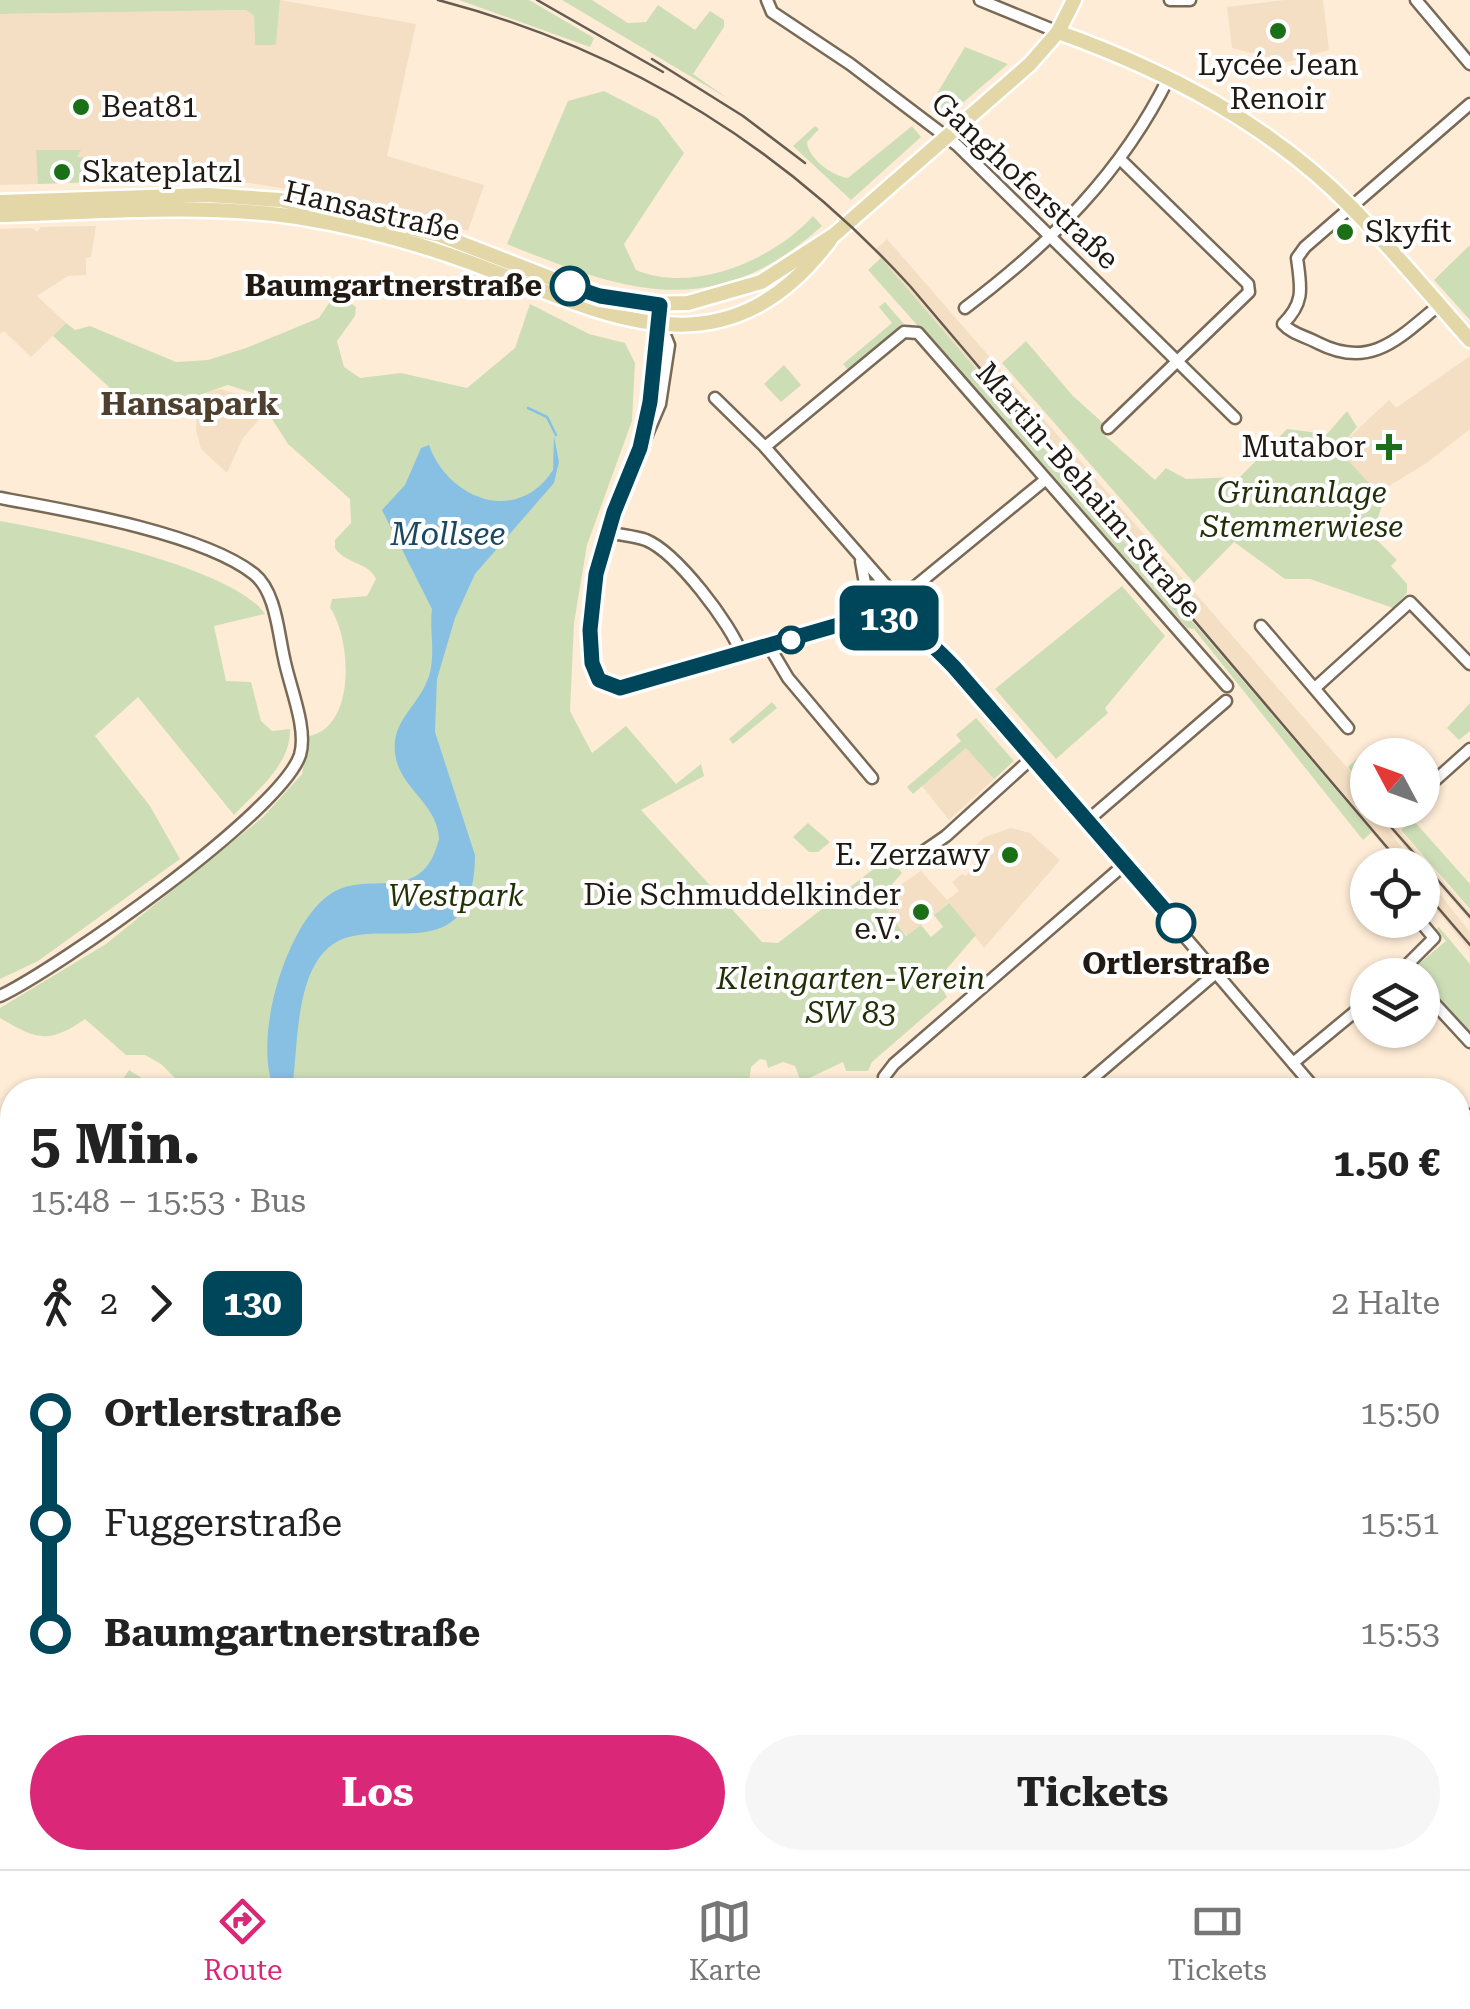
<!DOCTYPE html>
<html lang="de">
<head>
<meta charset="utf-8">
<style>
  :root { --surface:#fff; --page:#f6f6f6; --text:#222; --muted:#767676; --line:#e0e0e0; --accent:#db2777 }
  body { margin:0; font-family:"Roboto Serif",serif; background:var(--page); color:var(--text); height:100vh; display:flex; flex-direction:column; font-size:38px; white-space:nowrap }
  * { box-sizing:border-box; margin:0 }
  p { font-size:32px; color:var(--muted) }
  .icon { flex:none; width:55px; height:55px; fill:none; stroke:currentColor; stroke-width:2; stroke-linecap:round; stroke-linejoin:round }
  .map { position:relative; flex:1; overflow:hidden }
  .sheet { position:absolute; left:0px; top:1078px; width:1470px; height:792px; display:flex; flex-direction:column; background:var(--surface); border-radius:40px 40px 0 0; box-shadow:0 2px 8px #0004 }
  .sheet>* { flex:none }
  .badge { padding:0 20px; border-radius:15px; font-size:35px; line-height:65px }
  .needle { width:65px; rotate:311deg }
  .fabs { position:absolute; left:1350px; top:738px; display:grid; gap:20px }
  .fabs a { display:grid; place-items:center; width:90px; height:90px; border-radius:50%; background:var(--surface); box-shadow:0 2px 8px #0004; font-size:50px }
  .map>.badge { position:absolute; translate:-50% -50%; box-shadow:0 0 0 5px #fff }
  .legs { display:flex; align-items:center; gap:15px; height:110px; padding:0 30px; font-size:32px }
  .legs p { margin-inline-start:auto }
  .overview { display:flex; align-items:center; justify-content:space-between; height:170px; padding:0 30px }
  h1 { font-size:55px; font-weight:700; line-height:75px }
  .action { display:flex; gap:20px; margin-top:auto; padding:20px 30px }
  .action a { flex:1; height:115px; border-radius:60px; background:var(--accent); color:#fff; font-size:40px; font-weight:700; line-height:115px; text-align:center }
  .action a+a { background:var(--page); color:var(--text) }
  ul { padding:0 30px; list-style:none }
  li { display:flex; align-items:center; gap:35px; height:110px; font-size:38px }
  li i { display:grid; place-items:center; width:15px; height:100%; margin:0 12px; background:currentColor }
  li i::after { content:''; width:25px; height:25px; margin:-12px; border:8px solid; border-radius:50%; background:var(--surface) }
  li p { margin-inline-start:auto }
  li:first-child i { background:linear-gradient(#0000 50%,currentColor 0) }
  li:last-child i { background:linear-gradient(currentColor 50%,#0000 0) }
  .dock { display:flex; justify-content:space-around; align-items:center; height:140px; border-top:2px solid var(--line); background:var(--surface); font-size:28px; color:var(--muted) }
  .dock a { display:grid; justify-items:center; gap:5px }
  .dock .on { color:var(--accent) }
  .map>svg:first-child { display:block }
</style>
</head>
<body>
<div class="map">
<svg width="1470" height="1869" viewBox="0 0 1470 1869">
  <rect width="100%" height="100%" fill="#feecd7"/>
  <g fill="#f5dfc4">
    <path d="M 280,0 L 416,24 L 387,156 L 484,185 L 468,231 L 378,203 L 224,179 L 0,185 L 0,14 L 246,10 L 254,16 L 255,44 L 276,44 Z"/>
    <path d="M 1284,0 L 1323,0 L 1329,50 L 1287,62 L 1232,48 L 1227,7 Z"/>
    <path d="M 96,226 L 91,257 L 86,258 L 86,275 L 68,276 L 37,296 L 66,323 L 31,357 L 4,331 L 0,334 L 0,229 L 32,228 L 37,232 L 41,227 Z"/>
    <path d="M 887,239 L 1357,779 L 1367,793 L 1368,810 L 1382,810 L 1470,912 L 1470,921 L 1386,826 L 1415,865 L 1399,865 L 874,251 Z"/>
    <path d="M 1470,356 L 1470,429 L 1428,462 L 1376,494 L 1338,448 L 1389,400 L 1396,408 Z"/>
    <path d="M 221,389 L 249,398 L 263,415 L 243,438 L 227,473 L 201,449 L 196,430 L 197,402 L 208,392 Z"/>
    <path d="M 967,747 L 994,779 L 949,820 L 922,786 Z"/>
    <path d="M 1011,828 L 1030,833 L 1060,860 L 984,948 L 949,903 L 907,936 L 879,899 L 921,871 L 947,900 L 959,891 L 952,882 L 962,874 L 966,876 L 976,862 L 968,852 L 985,837 Z"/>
    <path d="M 1423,873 L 1470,932 L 1470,951 L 1423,894 Z"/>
    <path d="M 1458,1690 L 1470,1701 L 1470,1869 L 1391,1869 L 1378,1858 L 1458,1858 Z"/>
    <path d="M 277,1858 L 333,1858 L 345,1869 L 264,1869 Z"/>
  </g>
  <g fill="#cddeb7">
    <path d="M 0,0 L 280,0 L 276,45 L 255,45 L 254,16 L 246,10 L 0,14 Z"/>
    <path d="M 459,0 L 529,0 L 594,38 L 590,47 Z"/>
    <path d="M 562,0 L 592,0 L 628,23 L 646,22 L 658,5 L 695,30 L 710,11 L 724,20 L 724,27 L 693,74 L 727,98 Z"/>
    <path d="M 965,47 L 1008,64 L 945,118 L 930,105 Z"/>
    <path d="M 604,91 L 658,119 L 684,153 L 624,244 L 636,270 C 693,294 772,261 813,216 L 822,226 C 714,323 628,293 507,244 L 568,101 Z"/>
    <path d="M 815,126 L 819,129 L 807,142 C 808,158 832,176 848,178 L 912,126 L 921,137 L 851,200 L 793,146 Z"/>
    <path d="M 36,150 L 81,150 L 77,157 L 86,158 L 87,182 L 38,184 Z"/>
    <path d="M 1470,245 L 1470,320 L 1434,280 Z"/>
    <path d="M 881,258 L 1372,832 L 1363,840 L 1194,629 L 1187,628 L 868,270 Z"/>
    <path d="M 342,297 L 356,307 L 355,316 L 337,341 L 344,367 L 360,378 L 401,373 L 467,388 L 515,348 L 530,304 L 589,334 L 625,343 L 635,363 L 632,421 L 587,545 L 574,623 L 570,711 L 592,753 L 626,726 L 676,784 L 701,764 L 704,776 L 641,810 L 762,942 L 778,943 L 889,857 L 902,873 L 879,899 L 906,936 L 921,925 L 931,937 L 943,927 L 934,915 L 949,903 L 976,935 L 937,980 L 947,997 L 872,1062 L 868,1071 L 846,1071 L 843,1062 L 801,1082 L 795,1066 L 783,1062 L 768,1068 L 766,1060 L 760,1059 L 751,1067 L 748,1090 L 187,1090 L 161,1064 L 145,1055 L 126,1055 L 85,1019 C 49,1044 37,1040 0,1018 L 0,1008 L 106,944 L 263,817 L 302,774 L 309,736 C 357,727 351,637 330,608 L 332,599 L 367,596 L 376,579 C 369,562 345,564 335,548 L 335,540 L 351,523 L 350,499 L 288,444 L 256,394 L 228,385 L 165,407 L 146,411 L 132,408 L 53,336 L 66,323 L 75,330 L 90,326 L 176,362 L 208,360 L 246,348 L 319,318 L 329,303 Z"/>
    <path d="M 885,302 L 904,324 L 849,371 L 843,364 L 892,323 L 879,307 Z"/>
    <path d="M 1026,341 L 1073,396 L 1103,423 L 1103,434 L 1155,480 L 1166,468 L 1186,479 L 1240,477 L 1287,429 L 1327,434 L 1347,411 L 1357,427 L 1338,449 L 1384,500 L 1372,535 L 1397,560 L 1391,566 L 1407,584 L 1407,593 L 1393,608 L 1310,579 L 1285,579 L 1234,542 L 1194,583 L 1002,363 Z"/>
    <path d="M 784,365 L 801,385 L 781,402 L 764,384 Z"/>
    <path d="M 0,521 C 58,531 233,567 265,614 L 214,626 L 226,681 L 251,682 L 261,721 L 272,731 L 290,729 C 291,765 257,790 234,815 L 138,697 L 95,736 L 150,806 L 180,859 L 38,961 L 0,979 Z"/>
    <path d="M 1122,586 L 1165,636 L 1105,708 L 1108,713 L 1056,759 L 995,689 Z"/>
    <path d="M 772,702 L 777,708 L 733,744 L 729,739 Z"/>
    <path d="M 1470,703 L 1470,731 L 1459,740 L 1447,728 Z"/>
    <path d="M 976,718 L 1014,761 L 994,779 L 966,748 L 913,794 L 907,787 L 961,741 L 956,735 Z"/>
    <path d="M 1360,756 L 1367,764 L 1367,793 L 1348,767 Z"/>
    <path d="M 1413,820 L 1470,884 L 1470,909 L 1401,830 Z"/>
    <path d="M 808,823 L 830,842 L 818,852 L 809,852 L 793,837 Z"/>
    <path d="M 1439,927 L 1470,964 L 1470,1038 L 1423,987 L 1422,975 L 1409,972 L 1446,941 L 1436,929 Z"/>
    <path d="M 129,1070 L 160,1090 L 123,1090 L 118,1087 Z"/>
    <path d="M 12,1229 L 12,1535 L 0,1522 L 0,1239 Z"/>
    <path d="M 12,1714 L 12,1858 L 102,1858 L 84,1869 L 0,1869 L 0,1735 Z"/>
  </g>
  <path fill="#88c0e3" d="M 554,436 L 559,462 L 554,483 L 475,574 L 455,618 L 437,679 L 435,732 L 475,855 C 474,982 368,904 325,951 C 295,982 298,1049 292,1090 L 275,1090 C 251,1042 286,921 332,893 C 370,869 422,907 439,839 C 438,805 403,790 396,759 C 388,721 418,709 429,676 C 436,653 429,630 432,609 L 382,510 L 405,485 L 421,448 L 429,445 C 448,499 517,526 553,470 Z"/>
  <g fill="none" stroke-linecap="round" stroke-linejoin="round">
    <path stroke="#88c0e3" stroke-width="2.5" d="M 528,408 L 547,417 L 556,435"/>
    <g stroke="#796a57" stroke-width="15">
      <g id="minor">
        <path d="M 767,0 L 772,12 L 850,64 L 957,145 L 1235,418"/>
        <path d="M 980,0 L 1058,32"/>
        <path d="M 1170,0 L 1190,0"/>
        <path d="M 1416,0 L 1470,64"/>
        <path d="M 660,305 L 661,325 L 669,345 L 660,404 L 614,512 L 596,574 L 590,630 L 592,663 L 599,680 L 620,687 L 871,617 L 888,618 L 909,627 L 967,682 L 1316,1090"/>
        <path d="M 1438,306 C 1399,338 1371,370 1318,343 C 1305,336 1292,334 1283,324 C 1305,302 1301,288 1297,258 L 1305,247 L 1470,104"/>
        <path d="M 965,308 C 1050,244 1122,173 1169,77"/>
        <path d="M 715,398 L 765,447 L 891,591 L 904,623"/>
        <path d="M 1108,428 L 1249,292 L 1248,284 L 1122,161"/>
        <path d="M 641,441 L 653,379 L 653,344 L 660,325"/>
        <path d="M 765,447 L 904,332 L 918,333 L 1227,686"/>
        <path d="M 0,498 C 66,510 202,533 254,574 C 276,592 278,632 284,658 C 289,685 308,728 300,755 C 281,812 59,968 0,996"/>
        <path d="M 607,532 C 620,535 635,536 646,540 C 677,553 731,624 742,655"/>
        <path d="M 861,561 L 871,617"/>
        <path d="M 895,603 L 1045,480"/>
        <path d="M 1261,626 L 1348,728"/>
        <path d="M 769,646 L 788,678 L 872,778"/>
        <path d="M 1315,688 L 1410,602 L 1470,664"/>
        <path d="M 1422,792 L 1470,749"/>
        <path d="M 1087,821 L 1226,701"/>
        <path d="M 917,856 L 946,836 L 1032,758"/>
        <path d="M 1397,975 L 1434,938 L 1419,920"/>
        <path d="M 1422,990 L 1470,1042"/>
        <path d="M 1293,1063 L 1368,1001"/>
        <path d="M 884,1090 L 884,1077 L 894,1064 L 1125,864"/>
        <path d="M 1079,1090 L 1217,972"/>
        <path d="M 1458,1127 L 1470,1115"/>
        <path d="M 1458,1306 L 1470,1325"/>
        <path d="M 342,1858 L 353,1869"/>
        <path d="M 569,1858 L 584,1869"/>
        <path d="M 890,1858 L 906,1869"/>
        <path d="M 1293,1858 L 1306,1869"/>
        <path d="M 256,1869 L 271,1858"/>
        <path d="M 482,1869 L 491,1858"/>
        <path d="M 792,1869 L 802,1858"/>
        <path d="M 944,1869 L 950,1858"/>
        <path d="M 1083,1869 L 1086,1858"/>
      </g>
    </g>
    <g stroke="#fff" stroke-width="19">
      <g id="major">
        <path d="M 1058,32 C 1167,71 1270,124 1352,208 C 1393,250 1431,296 1470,340"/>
        <path d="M 0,202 L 208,195 L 280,200 L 440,235 L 599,297 L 639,304 L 688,303 L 761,282 L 834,235 L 1030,64 L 1058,32 L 1074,0"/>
        <path d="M 0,215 C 98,212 199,203 297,217 C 354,226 411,241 466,261 C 598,309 720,386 830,240"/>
        <path d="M 1458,1521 L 1470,1506"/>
        <path d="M 1192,1869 L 1200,1858"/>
      </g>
    </g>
    <g stroke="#fff" stroke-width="20">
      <path id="highway" d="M 0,1568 L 11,1614 L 0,1660"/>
    </g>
    <use href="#minor" stroke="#fff" stroke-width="10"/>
    <use href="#major" stroke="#e4d7a7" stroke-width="14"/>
    <use href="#highway" stroke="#d2bd6d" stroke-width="15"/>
    <g stroke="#655b4f" stroke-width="2.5">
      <path d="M 438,0 C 625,49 780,144 910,286 L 1402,865"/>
      <path d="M 537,0 L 663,72"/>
      <path d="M 652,59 L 743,116 L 805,163"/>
      <path d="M 1376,810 L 1470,917"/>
      <path d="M 1422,889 L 1470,945"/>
    </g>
  </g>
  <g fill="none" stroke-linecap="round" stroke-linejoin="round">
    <g stroke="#fff" stroke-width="22">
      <path id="line-1" d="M 570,286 L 600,296 L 660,305 L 650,402 L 640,448 L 614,512 L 596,574 L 590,630 L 592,663 L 599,680 L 620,688 L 852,621 C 898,611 923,635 954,667 L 1176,923"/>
    </g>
    <use href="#line-1" stroke="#00465a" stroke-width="15"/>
  </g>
  <g fill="#1b6f17" stroke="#fff" stroke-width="4">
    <circle cx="1278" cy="31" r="10"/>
    <circle cx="81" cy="107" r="10"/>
    <circle cx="62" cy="172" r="10"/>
    <circle cx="1345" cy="232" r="10"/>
    <path d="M1384 432h10v10h10v10h-10v10h-10v-10h-10v-10h10z"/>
    <circle cx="1010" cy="855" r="10"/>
    <circle cx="921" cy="912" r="10"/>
  </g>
  <g fill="#fff" stroke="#00465a" stroke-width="5">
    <circle cx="570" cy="286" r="18"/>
    <circle cx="791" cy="640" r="12"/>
    <circle cx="1176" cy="923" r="18"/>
  </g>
  <g text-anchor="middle" stroke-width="8" stroke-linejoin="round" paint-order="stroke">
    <g font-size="30" fill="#201a12" stroke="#fff" text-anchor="start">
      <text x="1278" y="75" text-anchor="middle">Lycée Jean<tspan x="1278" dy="34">Renoir</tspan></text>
      <text x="101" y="117">Beat81</text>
      <text x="82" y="182">Skateplatzl</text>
      <text x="1365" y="242">Skyfit</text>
      <text x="1366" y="457" text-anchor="end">Mutabor</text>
      <text x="990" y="865" text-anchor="end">E. Zerzawy</text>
      <text x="901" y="905" text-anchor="end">Die Schmuddelkinder<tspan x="901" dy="34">e.V.</tspan></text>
    </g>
    <g font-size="30" fill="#201a12" stroke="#fff">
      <text transform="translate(1025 181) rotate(43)" y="10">Ganghoferstraße</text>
      <text transform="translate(372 211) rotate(13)" y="10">Hansastraße</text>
      <text transform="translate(1089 490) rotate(49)" y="10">Martin-Behaim-Straße</text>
    </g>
    <g font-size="30" font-weight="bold" fill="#201a12" stroke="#fff" text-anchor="end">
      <text x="542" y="296">Baumgartnerstraße</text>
      <text x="1176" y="974" text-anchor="middle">Ortlerstraße</text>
    </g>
    <g font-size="30" font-style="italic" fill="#223008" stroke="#fff">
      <text x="1302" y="503">Grünanlage<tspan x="1302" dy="34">Stemmerwiese</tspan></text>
      <text x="456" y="906">Westpark</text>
      <text x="851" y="989">Kleingarten-Verein<tspan x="851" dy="34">SW 83</tspan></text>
    </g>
    <g font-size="32" font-weight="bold" fill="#4e3f2e" stroke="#fff">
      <text x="190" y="415">Hansapark</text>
    </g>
    <g font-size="32" font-style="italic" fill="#1b4861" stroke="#fff">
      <text x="448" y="545">Mollsee</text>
    </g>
  </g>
</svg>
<div class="fabs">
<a><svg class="needle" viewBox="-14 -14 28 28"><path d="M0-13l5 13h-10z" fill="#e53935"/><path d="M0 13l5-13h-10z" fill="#767676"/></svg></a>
<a><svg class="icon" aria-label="locate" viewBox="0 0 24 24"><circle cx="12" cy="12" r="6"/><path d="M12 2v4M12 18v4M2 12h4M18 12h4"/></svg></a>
<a><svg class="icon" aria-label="layers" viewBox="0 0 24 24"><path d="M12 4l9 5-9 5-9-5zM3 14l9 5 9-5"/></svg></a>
</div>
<b class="badge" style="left:889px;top:618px;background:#00465a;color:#fff">130</b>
<section class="sheet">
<div class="overview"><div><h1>5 Min.</h1><p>15:48 – 15:53 · Bus</p></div><b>1.50 €</b></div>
<div class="legs"><svg class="icon" aria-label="walk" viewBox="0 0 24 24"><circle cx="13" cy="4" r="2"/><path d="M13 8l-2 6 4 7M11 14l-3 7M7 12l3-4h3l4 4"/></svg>2<svg class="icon" aria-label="forward" viewBox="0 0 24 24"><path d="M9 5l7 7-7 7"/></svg><b class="badge" style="background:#00465a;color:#fff">130</b><p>2 Halte</p></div>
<ul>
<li><i style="color:#00465a"></i><b>Ortlerstraße</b><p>15:50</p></li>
<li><i style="color:#00465a"></i><span>Fuggerstraße</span><p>15:51</p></li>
<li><i style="color:#00465a"></i><b>Baumgartnerstraße</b><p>15:53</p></li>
</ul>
<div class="action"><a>Los</a><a>Tickets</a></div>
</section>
</div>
<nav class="dock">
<a class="on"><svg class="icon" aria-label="directions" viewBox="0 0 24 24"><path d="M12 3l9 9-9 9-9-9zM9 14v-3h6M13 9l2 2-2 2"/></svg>Route</a>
<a><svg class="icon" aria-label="map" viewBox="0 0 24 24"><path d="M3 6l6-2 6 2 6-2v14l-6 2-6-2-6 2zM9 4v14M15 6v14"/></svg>Karte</a>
<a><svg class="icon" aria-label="tickets" viewBox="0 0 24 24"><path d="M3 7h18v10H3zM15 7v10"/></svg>Tickets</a>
</nav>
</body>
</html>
